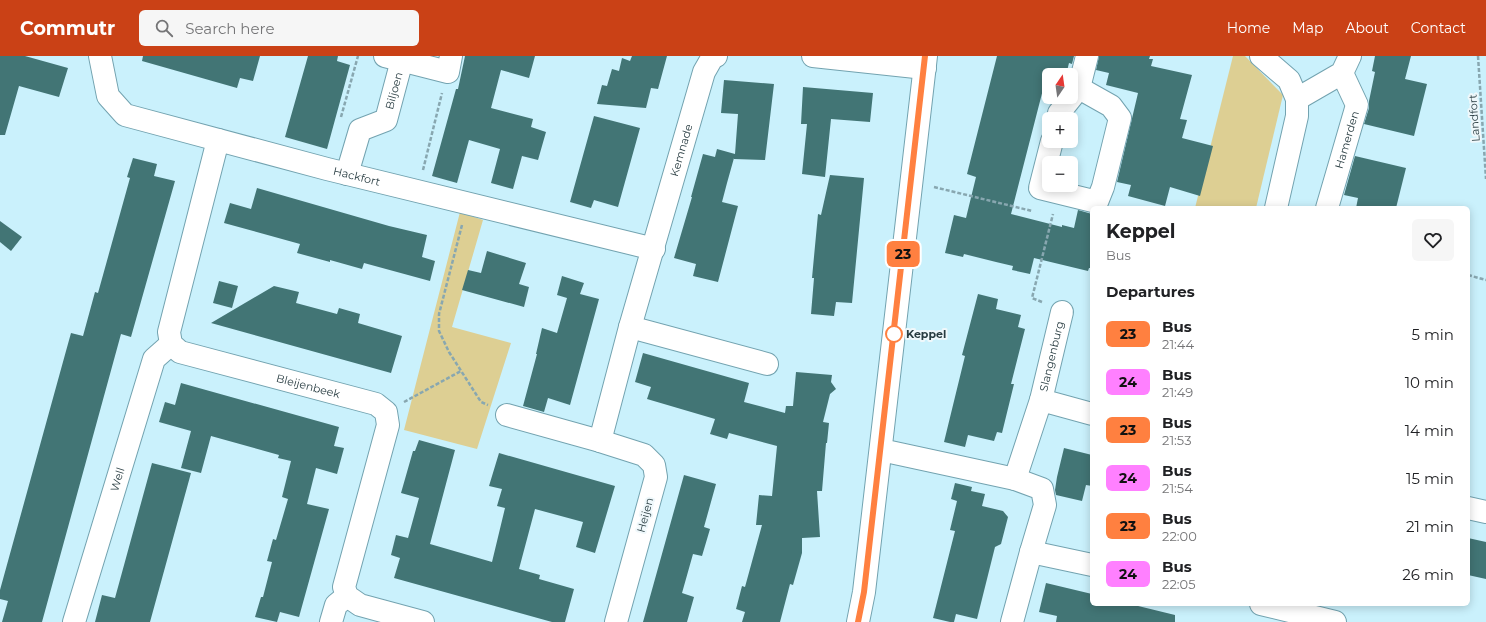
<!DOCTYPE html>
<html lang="en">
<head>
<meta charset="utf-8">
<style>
  :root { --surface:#fff; --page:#f6f6f6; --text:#202124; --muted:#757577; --accent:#ca4116 }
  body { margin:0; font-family:Montserrat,sans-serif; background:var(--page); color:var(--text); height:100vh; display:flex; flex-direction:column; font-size:15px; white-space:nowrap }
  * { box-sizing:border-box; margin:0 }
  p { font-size:13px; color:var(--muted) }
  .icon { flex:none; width:22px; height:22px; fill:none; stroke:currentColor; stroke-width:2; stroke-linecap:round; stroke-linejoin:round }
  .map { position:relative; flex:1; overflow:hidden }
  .drawer { position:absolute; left:1090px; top:150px; width:380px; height:400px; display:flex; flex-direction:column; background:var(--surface); border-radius:6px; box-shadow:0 2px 10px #0003 }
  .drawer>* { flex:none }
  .badge { padding:0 8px; border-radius:6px; font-size:14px; line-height:26px }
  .needle { width:26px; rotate:13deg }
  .fabs { position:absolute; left:1042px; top:12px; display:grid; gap:8px }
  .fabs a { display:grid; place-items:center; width:36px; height:36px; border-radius:6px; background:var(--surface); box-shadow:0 2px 10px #0003; font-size:20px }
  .map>.badge { position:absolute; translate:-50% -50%; box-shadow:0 0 0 2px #fff }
  h2 { padding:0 16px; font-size:15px; line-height:36px }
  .round { display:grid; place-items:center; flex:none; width:42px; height:42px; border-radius:6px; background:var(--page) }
  .head { display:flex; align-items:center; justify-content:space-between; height:68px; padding:0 16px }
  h1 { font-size:19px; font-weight:700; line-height:30px }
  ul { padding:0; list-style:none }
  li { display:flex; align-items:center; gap:12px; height:48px; padding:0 16px }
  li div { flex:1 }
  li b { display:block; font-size:15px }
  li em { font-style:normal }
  li .badge { min-width:44px; font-weight:700; text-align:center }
  header { display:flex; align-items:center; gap:24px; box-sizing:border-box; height:56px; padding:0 20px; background:var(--accent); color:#fff }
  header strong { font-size:19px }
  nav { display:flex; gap:22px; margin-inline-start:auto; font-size:14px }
  .search { width:280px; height:36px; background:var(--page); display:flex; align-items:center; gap:10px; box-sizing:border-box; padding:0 14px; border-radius:6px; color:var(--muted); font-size:15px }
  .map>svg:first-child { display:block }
</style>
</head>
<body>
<header>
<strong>Commutr</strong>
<div class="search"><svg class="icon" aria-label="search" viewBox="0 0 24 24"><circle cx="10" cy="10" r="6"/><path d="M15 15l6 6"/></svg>Search here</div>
<nav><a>Home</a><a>Map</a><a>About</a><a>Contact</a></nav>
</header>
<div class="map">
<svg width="1486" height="566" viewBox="0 0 1486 566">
  <rect width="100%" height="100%" fill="#caf1fc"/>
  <g fill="#ddcf93">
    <path d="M 1233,0 L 1245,0 L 1283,39 L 1256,152 L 1195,152 Z"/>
    <path d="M 460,156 L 483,164 L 452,271 L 511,287 L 477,393 L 404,374 Z"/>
  </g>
  <g fill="#427575">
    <path d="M 0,0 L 25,0 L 68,12 L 59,41 L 19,30 L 5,79 L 0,79 Z"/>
    <path d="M 143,0 L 260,0 L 253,25 L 240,22 L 237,32 L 142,5 Z"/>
    <path d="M 308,0 L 338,0 L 337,5 L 350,9 L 327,93 L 285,81 Z"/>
    <path d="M 465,0 L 535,0 L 529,22 L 501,14 L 491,52 L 533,63 L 531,71 L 546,76 L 538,104 L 522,100 L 513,133 L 491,127 L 500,93 L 469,84 L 457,127 L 432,120 L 456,33 L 458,33 Z"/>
    <path d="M 632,0 L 667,0 L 658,33 L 651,32 L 646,52 L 597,48 L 602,29 L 607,30 L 612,13 L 619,15 L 622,2 L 630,5 Z"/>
    <path d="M 997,0 L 1074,0 L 1072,8 L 1069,7 L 1066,19 L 1048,14 L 1011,158 L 1062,171 L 1062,169 L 1074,172 L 1078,154 L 1092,158 L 1092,212 L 1089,212 L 1088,215 L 1034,202 L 1030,218 L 1012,214 L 1013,210 L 996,206 L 964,198 L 963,201 L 945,197 L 954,159 L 966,162 L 976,121 L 967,118 Z"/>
    <path d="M 1099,0 L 1150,0 L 1149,3 L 1153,3 L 1151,10 L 1192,19 L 1180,63 L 1187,64 L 1182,82 L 1213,90 L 1200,140 L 1170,131 L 1165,150 L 1128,140 L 1131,129 L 1117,126 L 1138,37 L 1106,29 L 1109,17 L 1096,14 Z"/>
    <path d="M 1375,0 L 1411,0 L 1405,23 L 1427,28 L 1414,80 L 1364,68 L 1369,52 L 1369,45 L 1375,16 L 1372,15 Z"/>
    <path d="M 724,24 L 774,28 L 765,104 L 734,103 L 734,102 L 727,127 L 722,146 L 738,150 L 718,226 L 693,220 L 696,208 L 674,202 L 692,141 L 691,141 L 703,98 L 715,101 L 717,93 L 735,98 L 738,58 L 721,57 Z"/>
    <path d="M 803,31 L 873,37 L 870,66 L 831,63 L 825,121 L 802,118 L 807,68 L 801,68 Z"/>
    <path d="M 594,60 L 640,72 L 618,151 L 594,144 L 591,152 L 570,146 Z"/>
    <path d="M 1355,100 L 1406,112 L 1396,152 L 1356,152 L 1358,142 L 1344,139 Z"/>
    <path d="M 133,102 L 157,108 L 154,120 L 175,125 L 131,281 L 121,278 L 42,566 L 2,566 L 8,545 L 0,543 L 0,534 L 66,295 L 71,277 L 83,280 L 95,236 L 98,237 L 130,122 L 127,121 Z"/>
    <path d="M 830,119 L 864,122 L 852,247 L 836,246 L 834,260 L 811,258 L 814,222 L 812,222 L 818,158 L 821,159 Z"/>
    <path d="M 257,132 L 389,170 L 427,179 L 422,201 L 435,205 L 430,225 L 364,207 L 362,213 L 330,204 L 330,206 L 297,197 L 300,188 L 224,167 L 230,147 L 251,153 Z"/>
    <path d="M 0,165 L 22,181 L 11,195 L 0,186 Z"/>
    <path d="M 487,195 L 526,207 L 519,228 L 529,231 L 524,251 L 462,234 L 468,214 L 481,217 Z"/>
    <path d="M 562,220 L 584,227 L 580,238 L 599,243 L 570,349 L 548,342 L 544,356 L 523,350 L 537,298 L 536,298 L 542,272 L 557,277 L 567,242 L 557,239 Z"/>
    <path d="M 219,225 L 238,230 L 232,252 L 213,247 Z"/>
    <path d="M 274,230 L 299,236 L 296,247 L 337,258 L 339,252 L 360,258 L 358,267 L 402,280 L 391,317 L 211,267 Z"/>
    <path d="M 978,238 L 998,243 L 996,253 L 1021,259 L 1018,271 L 1025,273 L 1011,328 L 1014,328 L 1002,377 L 997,376 L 994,385 L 968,379 L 965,391 L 944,386 L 965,300 L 962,299 Z"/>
    <path d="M 643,297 L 749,327 L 744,346 L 785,357 L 786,350 L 793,350 L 796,316 L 832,319 L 831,326 L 836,333 L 830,338 L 823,366 L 829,367 L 827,387 L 826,387 L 822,435 L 817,435 L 820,481 L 802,482 L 802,497 L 793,529 L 790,528 L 780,566 L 742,566 L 745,556 L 736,553 L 742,530 L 745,531 L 762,469 L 756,469 L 759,439 L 772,440 L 777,390 L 729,377 L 727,383 L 710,378 L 715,363 L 647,343 L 651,331 L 635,326 Z"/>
    <path d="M 181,327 L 339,371 L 334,390 L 344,392 L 337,418 L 316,412 L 307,448 L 329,453 L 299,561 L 280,556 L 277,566 L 255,561 L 261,541 L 263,541 L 272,506 L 267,505 L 273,483 L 276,484 L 288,443 L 282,441 L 291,405 L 278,402 L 279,399 L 211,380 L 201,417 L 181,412 L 191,375 L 159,366 L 165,346 L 175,349 Z"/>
    <path d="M 419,384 L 455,394 L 430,488 L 492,506 L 505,452 L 497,450 L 502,433 L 489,430 L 499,397 L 615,430 L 595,497 L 576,491 L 583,466 L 535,453 L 519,513 L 540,519 L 539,523 L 574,533 L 565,566 L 552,566 L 394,522 L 400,502 L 391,499 L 396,479 L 408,482 L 419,442 L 401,437 L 413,395 L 415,395 Z"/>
    <path d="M 1064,392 L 1092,399 L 1092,430 L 1086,429 L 1082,445 L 1056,439 L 1055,434 L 1057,421 Z"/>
    <path d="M 152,407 L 191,417 L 150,566 L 95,566 L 102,539 L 115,542 Z"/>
    <path d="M 684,419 L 716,428 L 704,471 L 710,473 L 702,500 L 693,498 L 682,537 L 694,541 L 687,566 L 643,566 Z"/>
    <path d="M 955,427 L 972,431 L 971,435 L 985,438 L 982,450 L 1003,455 L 1008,461 L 1001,488 L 995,491 L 977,563 L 956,558 L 954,566 L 950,566 L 933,562 L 955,475 L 950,474 L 957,445 L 951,443 Z"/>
    <path d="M 1468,482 L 1486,486 L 1486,523 L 1468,519 Z"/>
    <path d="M 1046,527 L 1092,538 L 1092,548 L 1130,548 L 1175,559 L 1175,566 L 1056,566 L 1057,560 L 1039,556 Z"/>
  </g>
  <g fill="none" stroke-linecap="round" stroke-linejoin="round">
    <g stroke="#73a3b0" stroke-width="24">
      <g id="minor">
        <path id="s1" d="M 100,0 L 108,40 L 125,59 L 327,113 L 654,193"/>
        <path d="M 385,0 L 448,16 L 451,0"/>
        <path d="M 813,0 L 925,12"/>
        <path d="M 1261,0 L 1289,24 L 1297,43 L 1297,60 L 1276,152"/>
        <path d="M 1297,43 L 1342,17 L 1350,0"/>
        <path d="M 1058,63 L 1059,57 L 1079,32 L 1087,0"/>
        <path id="s2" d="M 218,84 L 169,276 L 171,288 L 180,296 L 376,348 L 386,356 L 388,369 L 344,531 L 347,540 L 360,549 L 423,566"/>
        <path d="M 1052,85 L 1040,132 L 1097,146 L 1103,131 L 1120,62 L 1111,50 L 1079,32"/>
        <path id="s3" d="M 347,118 L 360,74 L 386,64 L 402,4"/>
        <path id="s4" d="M 1327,152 L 1357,49 L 1342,17"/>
        <path d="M 630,271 L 767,308"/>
        <path id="s5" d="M 1041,344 L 1062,256"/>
        <path d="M 507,359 L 600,385 L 644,399 L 654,409 L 656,421 L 616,566"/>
        <path id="s6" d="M 600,385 L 630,271 L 704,16 L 712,2 L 716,0"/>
        <path d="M 881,394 L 1015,423 L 1042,433 L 1045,449 L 1031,496 L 1092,509"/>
        <path d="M 1015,423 L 1041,344 L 1092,358"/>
        <path d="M 1468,452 L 1486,456"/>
        <path d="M 1261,548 L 1335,566"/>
        <path id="s7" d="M 74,566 L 154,303 L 171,288"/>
        <path d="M 331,566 L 336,549 L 347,540"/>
        <path d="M 858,566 L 864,536 L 926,0"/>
        <path d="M 1012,566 L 1031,496"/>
      </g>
    </g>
    <g stroke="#88a7b0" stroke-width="2.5" stroke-dasharray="4 2" stroke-linecap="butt">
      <path d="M 1478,0 L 1486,123"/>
      <path d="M 341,61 L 358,0"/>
      <path d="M 423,114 L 442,37"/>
      <path d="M 934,131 L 1032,155"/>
      <path d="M 462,169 L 439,258 L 439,275 L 449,296 L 481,346 L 488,349"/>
      <path d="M 1468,219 L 1486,224"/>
      <path d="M 1042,246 L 1032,242 L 1053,158"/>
      <path d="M 404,346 L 461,315"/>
    </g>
    <use href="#minor" stroke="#fff" stroke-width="22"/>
  </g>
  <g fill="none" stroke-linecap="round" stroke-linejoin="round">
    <g stroke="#fff" stroke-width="9">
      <path id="line" d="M 858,566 L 864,536 L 925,0"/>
    </g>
    <use href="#line" stroke="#ff8040" stroke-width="6"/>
  </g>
  <circle fill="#fff" stroke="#ff8040" stroke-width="2" cx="894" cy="278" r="8"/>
  <g text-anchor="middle" stroke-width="4" stroke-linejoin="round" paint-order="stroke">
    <g font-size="11" fill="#283c41" stroke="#eff8fb">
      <text dy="4" stroke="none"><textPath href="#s3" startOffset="104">Biljoen</textPath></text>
      <text transform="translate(1474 62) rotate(-94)" y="4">Landfort</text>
      <text dy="4" stroke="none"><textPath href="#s4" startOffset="71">Hamerden</textPath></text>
      <text dy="4" stroke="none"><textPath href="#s6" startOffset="302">Kemnade</textPath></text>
      <text dy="4" stroke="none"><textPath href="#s1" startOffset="306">Hackfort</textPath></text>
      <text dy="4" stroke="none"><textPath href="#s5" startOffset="45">Slangenburg</textPath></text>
      <text dy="4" stroke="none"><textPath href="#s2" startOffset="355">Bleijenbeek</textPath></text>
      <text dy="4" stroke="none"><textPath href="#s7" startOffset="149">Well</textPath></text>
      <text transform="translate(645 459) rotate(-75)" y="4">Heijen</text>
    </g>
    <g font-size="11" font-weight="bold" fill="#283c41" stroke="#eff8fb" text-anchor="start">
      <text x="906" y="282">Keppel</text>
    </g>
  </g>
</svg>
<div class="fabs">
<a><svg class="needle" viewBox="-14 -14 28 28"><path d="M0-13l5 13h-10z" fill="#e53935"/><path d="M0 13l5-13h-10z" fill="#757577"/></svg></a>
<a>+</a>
<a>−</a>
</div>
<b class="badge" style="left:903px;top:198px;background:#ff8040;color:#111">23</b>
<section class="drawer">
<div class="head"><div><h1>Keppel</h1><p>Bus</p></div><a class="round"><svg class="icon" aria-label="heart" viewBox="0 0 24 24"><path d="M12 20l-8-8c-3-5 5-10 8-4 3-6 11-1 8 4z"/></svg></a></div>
<h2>Departures</h2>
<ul>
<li><span class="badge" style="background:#ff8040;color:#111">23</span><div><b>Bus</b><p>21:44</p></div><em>5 min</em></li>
<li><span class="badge" style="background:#ff80ff;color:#111">24</span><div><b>Bus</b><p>21:49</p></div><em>10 min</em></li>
<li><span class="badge" style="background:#ff8040;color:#111">23</span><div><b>Bus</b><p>21:53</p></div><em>14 min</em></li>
<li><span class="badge" style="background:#ff80ff;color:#111">24</span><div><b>Bus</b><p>21:54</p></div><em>15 min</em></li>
<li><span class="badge" style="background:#ff8040;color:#111">23</span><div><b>Bus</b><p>22:00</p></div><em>21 min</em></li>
<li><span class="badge" style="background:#ff80ff;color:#111">24</span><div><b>Bus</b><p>22:05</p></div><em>26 min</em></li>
</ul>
</section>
</div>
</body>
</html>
